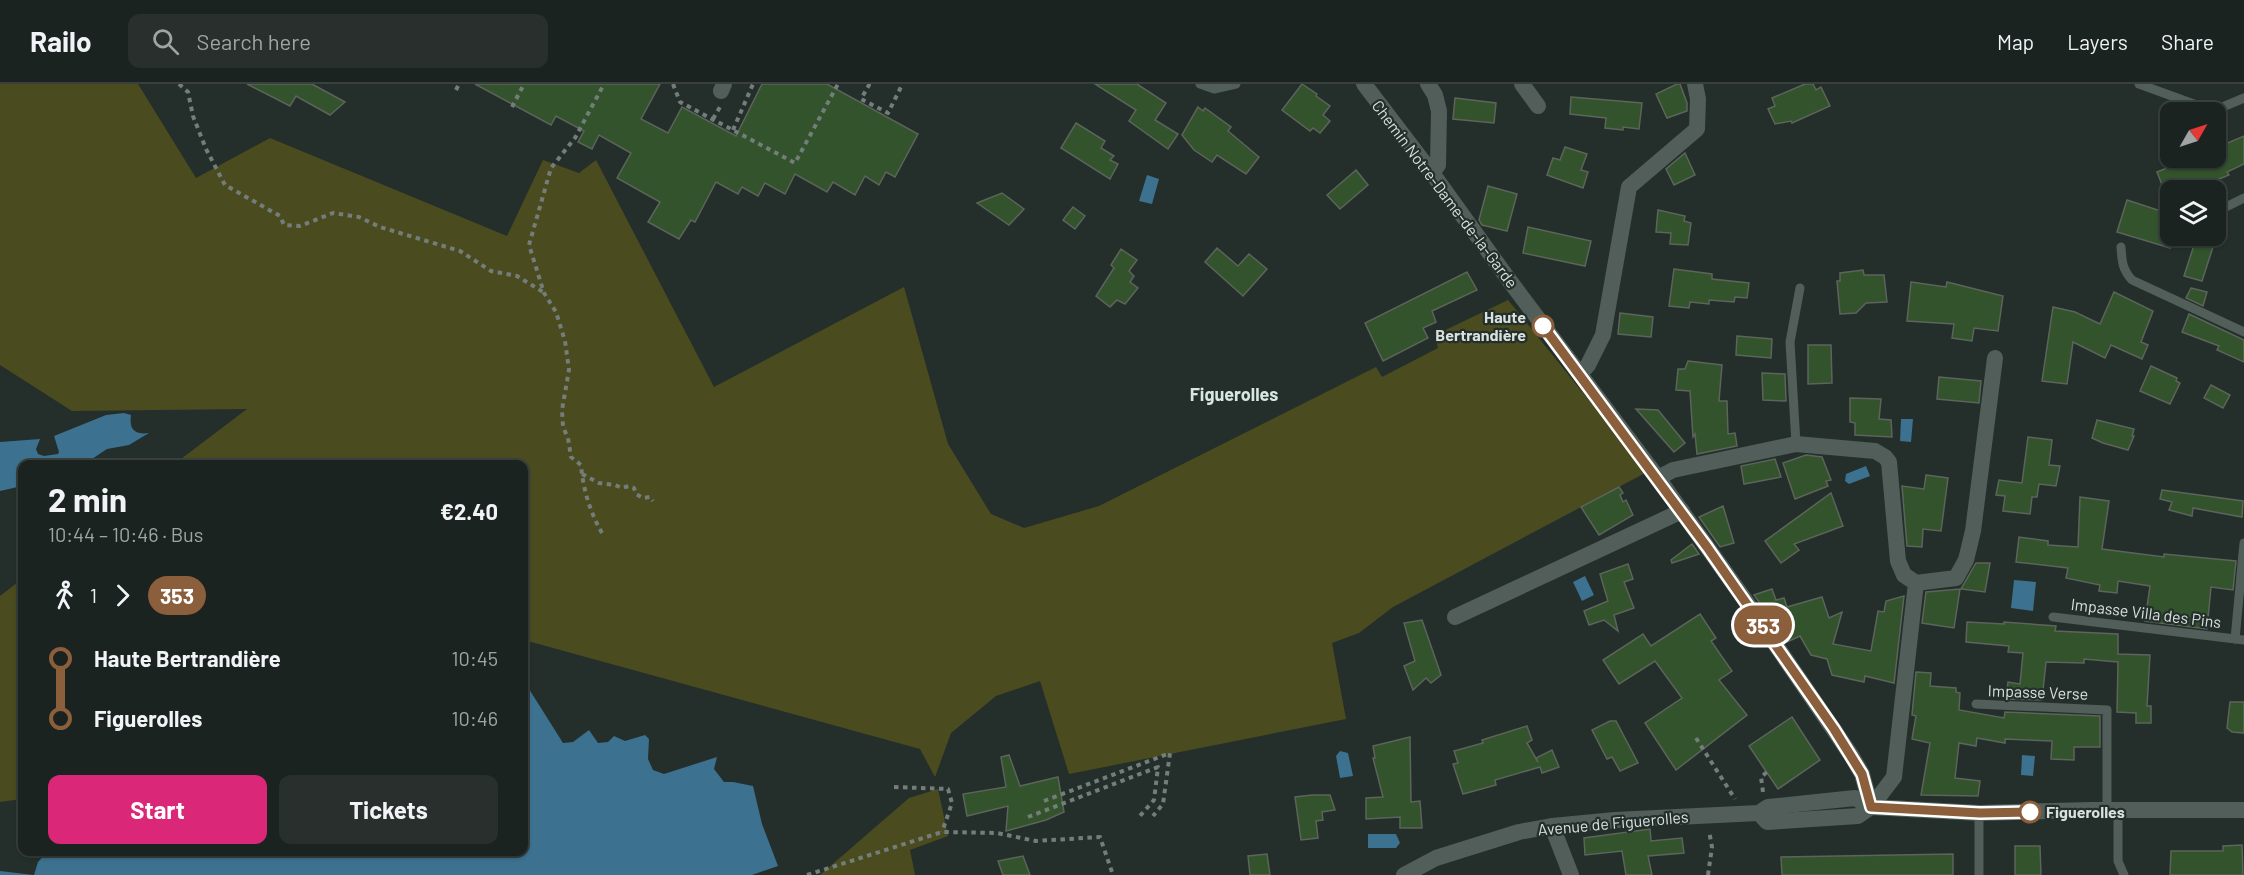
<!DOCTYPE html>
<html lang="en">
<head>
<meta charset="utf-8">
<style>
  :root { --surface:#1b2320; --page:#282f2d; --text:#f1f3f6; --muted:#a0a4a5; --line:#39403e; --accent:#db2777 }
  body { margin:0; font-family:Barlow,sans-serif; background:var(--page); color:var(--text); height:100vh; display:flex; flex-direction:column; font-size:22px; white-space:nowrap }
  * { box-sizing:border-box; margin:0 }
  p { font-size:20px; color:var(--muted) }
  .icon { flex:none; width:33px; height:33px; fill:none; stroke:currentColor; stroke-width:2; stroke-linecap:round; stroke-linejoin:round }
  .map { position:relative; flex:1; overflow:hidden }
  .panel { position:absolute; left:18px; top:376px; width:510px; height:396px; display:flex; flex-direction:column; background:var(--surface); border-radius:12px; box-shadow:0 2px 4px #0004,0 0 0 2px var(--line) }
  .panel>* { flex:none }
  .badge { padding:0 12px; border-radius:20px; font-size:21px; line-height:39px }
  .needle { width:39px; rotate:51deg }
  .fabs { position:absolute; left:2160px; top:18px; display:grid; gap:12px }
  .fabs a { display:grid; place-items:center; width:66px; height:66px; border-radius:12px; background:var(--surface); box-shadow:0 2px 4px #0004,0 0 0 2px var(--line); font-size:30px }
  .map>.badge { position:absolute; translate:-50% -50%; box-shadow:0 0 0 3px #fff }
  .legs { display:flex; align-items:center; gap:9px; height:66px; padding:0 30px; font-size:20px }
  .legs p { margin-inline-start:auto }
  .summary { display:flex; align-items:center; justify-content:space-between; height:102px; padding:0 30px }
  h1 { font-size:33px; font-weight:700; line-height:45px }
  .button { display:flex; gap:12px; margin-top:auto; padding:12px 30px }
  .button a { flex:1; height:69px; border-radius:12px; background:var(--accent); color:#fff; font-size:24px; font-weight:700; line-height:69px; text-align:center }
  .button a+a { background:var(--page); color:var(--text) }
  ul { padding:0 30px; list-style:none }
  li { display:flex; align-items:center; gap:21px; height:60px; font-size:22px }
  li i { display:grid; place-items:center; width:9px; height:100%; margin:0 8px; background:currentColor }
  li i::after { content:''; width:15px; height:15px; margin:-8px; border:4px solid; border-radius:50%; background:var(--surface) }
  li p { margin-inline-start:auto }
  li:first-child i { background:linear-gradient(#0000 50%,currentColor 0) }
  li:last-child i { background:linear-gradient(currentColor 50%,#0000 0) }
  header { display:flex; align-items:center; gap:36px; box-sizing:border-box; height:84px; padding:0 30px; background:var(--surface); border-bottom:2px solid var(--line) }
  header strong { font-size:28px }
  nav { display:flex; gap:33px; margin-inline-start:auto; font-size:21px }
  .search { width:420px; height:54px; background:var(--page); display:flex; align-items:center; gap:15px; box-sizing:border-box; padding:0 21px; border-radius:12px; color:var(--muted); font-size:22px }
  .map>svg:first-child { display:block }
</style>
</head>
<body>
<header>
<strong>Railo</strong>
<div class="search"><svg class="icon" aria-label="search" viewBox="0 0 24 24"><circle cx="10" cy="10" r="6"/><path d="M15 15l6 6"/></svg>Search here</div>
<nav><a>Map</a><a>Layers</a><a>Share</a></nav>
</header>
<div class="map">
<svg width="2244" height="791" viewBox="0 0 2244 791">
  <rect width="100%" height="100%" fill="#242f2b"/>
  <g fill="#4b4b20">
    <path d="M 0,0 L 138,0 L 196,94 L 270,54 L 507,152 L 543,76 L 579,89 L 596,76 L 714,303 L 904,203 L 948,360 L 991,430 L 1024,444 L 1099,422 L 1376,283 L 1382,293 L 1438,264 L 1435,251 L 1508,216 L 1647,388 L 1393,523 L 1359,549 L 1332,559 L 1346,635 L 1069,690 L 1040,597 L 996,612 L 951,649 L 935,693 L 920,665 L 524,556 L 524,381 L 173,381 L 247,325 L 72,327 L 0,281 Z"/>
    <path d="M 22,495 L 22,715 L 0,718 L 0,512 Z"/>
    <path d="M 938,705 L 948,752 L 910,766 L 915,791 L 820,791 L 909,714 Z"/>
  </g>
  <g fill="#3c718f">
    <path d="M 1147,91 L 1159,95 L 1152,120 L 1139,117 Z"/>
    <path d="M 124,329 L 131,331 C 129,345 134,351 149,349 L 129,361 L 107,365 L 83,381 L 22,381 L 22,402 L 0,407 L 0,358 L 40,355 L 36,365 L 38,370 L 44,372 L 58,370 L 59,368 L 54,352 L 106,331 Z"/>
    <path d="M 1901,335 L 1913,335 L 1911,358 L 1900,357 Z"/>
    <path d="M 1866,382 L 1870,392 L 1849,400 L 1845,397 L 1846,390 Z"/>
    <path d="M 1585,492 L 1594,511 L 1582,517 L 1573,498 Z"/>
    <path d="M 2014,496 L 2036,498 L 2033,527 L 2011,524 Z"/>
    <path d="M 524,597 L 563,659 L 573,658 L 589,646 L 598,659 L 608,658 L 614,652 L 625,657 L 645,651 L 649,655 L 648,675 L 653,686 L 664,690 L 717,673 L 714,685 L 724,698 L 733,698 L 753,702 L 762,740 L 778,782 L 752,791 L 0,791 L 0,787 L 34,791 L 38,778 L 47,768 L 524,768 Z"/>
    <path d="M 1340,667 L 1348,669 L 1353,692 L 1340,694 L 1336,672 Z"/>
    <path d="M 2022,671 L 2035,672 L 2033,692 L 2021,691 Z"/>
    <path d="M 1368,750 L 1396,750 L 1400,759 L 1396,764 L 1368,764 Z"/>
  </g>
  <g fill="#32532c" stroke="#5c645b" stroke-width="1.5">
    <path d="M 247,0 L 312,0 L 345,18 L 330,31 L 296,12 L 290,22 Z"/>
    <path d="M 475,0 L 660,0 L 641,35 L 668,49 L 682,23 L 736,52 L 762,0 L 827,0 L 918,50 L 895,93 L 886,88 L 879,101 L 865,92 L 855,111 L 833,98 L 827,108 L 795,90 L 785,110 L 765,99 L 758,112 L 742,103 L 738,110 L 716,98 L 695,138 L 691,136 L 679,155 L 648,138 L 660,118 L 617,94 L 631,69 L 599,51 L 592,65 L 578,58 L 584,47 L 556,32 L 551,41 Z"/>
    <path d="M 1095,0 L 1137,0 L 1166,19 L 1155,36 L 1178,50 L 1168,65 L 1129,37 L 1136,26 Z"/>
    <path d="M 1302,0 L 1317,10 L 1316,12 L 1330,22 L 1323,31 L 1330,37 L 1320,49 L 1313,44 L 1310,47 L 1282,26 Z"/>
    <path d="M 1677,0 L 1680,0 L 1687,19 L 1687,27 L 1667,34 L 1656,10 Z"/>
    <path d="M 1805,0 L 1813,0 L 1816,6 L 1821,3 L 1830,22 L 1792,39 L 1791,37 L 1775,40 L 1768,25 L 1775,22 L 1772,14 Z"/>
    <path d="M 1571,13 L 1642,19 L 1639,45 L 1623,43 L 1623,46 L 1605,44 L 1606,34 L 1570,30 Z"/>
    <path d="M 1455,14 L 1496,19 L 1494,39 L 1453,35 Z"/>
    <path d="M 1198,23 L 1203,27 L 1205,24 L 1231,43 L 1228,47 L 1259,73 L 1246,90 L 1217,71 L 1212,78 L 1194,66 L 1182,51 Z"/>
    <path d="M 1076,39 L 1105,57 L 1101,64 L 1114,72 L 1110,76 L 1118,80 L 1110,95 L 1061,64 Z"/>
    <path d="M 2244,52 L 2244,80 L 2227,88 L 2229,91 L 2193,106 L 2164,106 L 2157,88 L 2192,74 L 2216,74 L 2216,64 Z"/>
    <path d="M 1565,63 L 1587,70 L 1581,86 L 1588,88 L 1583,104 L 1547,91 L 1553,74 L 1560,76 Z"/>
    <path d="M 1685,69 L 1695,91 L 1674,101 L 1666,85 Z"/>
    <path d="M 1356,86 L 1368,101 L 1340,125 L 1327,111 Z"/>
    <path d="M 1488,102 L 1517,110 L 1507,147 L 1482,141 L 1479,136 Z"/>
    <path d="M 1002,109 L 1024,125 L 1009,141 L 977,119 Z"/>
    <path d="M 2127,116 L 2170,130 L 2170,164 L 2117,148 Z"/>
    <path d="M 1073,123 L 1085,132 L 1075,145 L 1063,136 Z"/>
    <path d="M 1658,126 L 1685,132 L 1684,137 L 1691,139 L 1688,161 L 1670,160 L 1671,149 L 1656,148 Z"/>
    <path d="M 1528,143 L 1591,157 L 1585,182 L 1523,169 Z"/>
    <path d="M 2196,155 L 2214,160 L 2202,197 L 2184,192 Z"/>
    <path d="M 1217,164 L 1238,182 L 1249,170 L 1267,185 L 1243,212 L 1205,178 Z"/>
    <path d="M 1121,165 L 1137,176 L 1129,187 L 1134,192 L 1130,198 L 1138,204 L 1125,220 L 1117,216 L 1110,223 L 1096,212 L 1114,184 L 1111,181 Z"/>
    <path d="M 1674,185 L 1712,190 L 1712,195 L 1749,199 L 1747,214 L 1735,213 L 1734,218 L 1709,216 L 1709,220 L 1690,218 L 1689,224 L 1669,222 Z"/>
    <path d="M 1863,186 L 1864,191 L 1884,191 L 1887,218 L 1866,219 L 1856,229 L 1840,230 L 1837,197 L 1840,197 L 1840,189 Z"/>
    <path d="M 1467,188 L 1477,206 L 1432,227 L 1436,238 L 1423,244 L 1428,254 L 1383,277 L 1365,239 Z"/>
    <path d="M 1911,198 L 1946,203 L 1947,198 L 2003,212 L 1998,247 L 1974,244 L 1972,257 L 1952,254 L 1954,240 L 1907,237 Z"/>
    <path d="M 2191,204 L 2207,208 L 2203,222 L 2186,214 Z"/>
    <path d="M 2114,208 L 2153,227 L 2141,258 L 2148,261 L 2142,275 L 2111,261 L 2105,274 L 2073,258 L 2067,300 L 2042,297 L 2053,223 L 2075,228 L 2100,240 Z"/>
    <path d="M 1620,229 L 1653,233 L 1651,253 L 1618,250 Z"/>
    <path d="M 2189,230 L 2244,256 L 2244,278 L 2217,266 L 2219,262 L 2182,248 Z"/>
    <path d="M 1737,252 L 1772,255 L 1771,274 L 1736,271 Z"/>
    <path d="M 1808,261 L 1831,261 L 1832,299 L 1808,300 Z"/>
    <path d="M 1688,277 L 1722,281 L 1719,317 L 1727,317 L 1728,350 L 1735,349 L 1737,362 L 1697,370 L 1695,350 L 1693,353 L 1690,307 L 1676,306 L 1678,285 L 1685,285 Z"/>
    <path d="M 2151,282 L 2177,294 L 2176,297 L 2180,299 L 2170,320 L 2140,307 Z"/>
    <path d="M 1762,289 L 1785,290 L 1786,317 L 1763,316 Z"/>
    <path d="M 1939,293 L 1981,297 L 1979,319 L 1937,315 Z"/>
    <path d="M 2211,301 L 2230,311 L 2223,324 L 2204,314 Z"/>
    <path d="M 1850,314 L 1881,315 L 1879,335 L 1891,336 L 1892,353 L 1855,351 L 1855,339 L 1850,338 Z"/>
    <path d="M 1636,325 L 1658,326 L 1685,359 L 1674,368 Z"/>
    <path d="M 2097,336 L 2134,345 L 2132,352 L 2134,352 L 2128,366 L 2103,359 L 2092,354 Z"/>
    <path d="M 2028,353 L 2052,356 L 2049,381 L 2060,382 L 2056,402 L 2039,400 L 2037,413 L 2032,413 L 2030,430 L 2003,427 L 2005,412 L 1996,411 L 1999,396 L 2022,399 Z"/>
    <path d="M 1806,371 L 1822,373 L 1831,396 L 1826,397 L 1828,402 L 1795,415 L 1783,379 Z"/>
    <path d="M 1775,375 L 1781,393 L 1744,400 L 1741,382 Z"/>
    <path d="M 1926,391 L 1948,394 L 1941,447 L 1923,445 L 1922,463 L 1907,462 L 1902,402 L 1924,405 Z"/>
    <path d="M 1619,403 L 1623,409 L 1620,411 L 1623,418 L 1626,416 L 1633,431 L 1599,451 L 1581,423 Z"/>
    <path d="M 2162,406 L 2243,417 L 2242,433 L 2193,424 L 2192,432 L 2169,426 L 2172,418 L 2160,415 Z"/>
    <path d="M 1831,409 L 1843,442 L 1794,460 L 1799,466 L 1781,479 L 1765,457 Z"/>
    <path d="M 2080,413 L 2109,417 L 2102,465 L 2164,473 L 2164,470 L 2236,477 L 2233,506 L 2211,503 L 2207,545 L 2145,537 L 2150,502 L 2118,497 L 2117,509 L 2099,507 L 2100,501 L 2066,494 L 2068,484 L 2016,478 L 2019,453 L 2048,457 L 2048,461 L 2078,463 Z"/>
    <path d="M 1723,422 L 1734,459 L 1720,463 L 1699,433 Z"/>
    <path d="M 1692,460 L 1699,470 L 1672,479 L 1671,476 Z"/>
    <path d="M 1976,479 L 1990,479 L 1985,508 L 1961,505 Z"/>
    <path d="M 1628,480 L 1633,495 L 1624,498 L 1634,524 L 1614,531 L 1618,547 L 1604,536 L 1589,541 L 1584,527 L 1608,517 L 1600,490 Z"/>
    <path d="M 1772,505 L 1776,516 L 1784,514 L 1787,523 L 1822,513 L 1829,534 L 1842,528 L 1833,560 L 1871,567 L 1878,527 L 1884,528 L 1886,517 L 1904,512 L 1894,599 L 1865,592 L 1864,598 L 1832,591 L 1827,575 L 1811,571 L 1800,552 L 1787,558 L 1754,511 Z"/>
    <path d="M 1960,505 L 1954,544 L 1922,539 L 1926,508 Z"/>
    <path d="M 1700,530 L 1716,554 L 1711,557 L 1732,587 L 1719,596 L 1747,631 L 1676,686 L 1645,639 L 1682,614 L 1655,577 L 1619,600 L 1603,576 L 1643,550 L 1651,562 Z"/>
    <path d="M 1422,536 L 1441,591 L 1431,599 L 1426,594 L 1413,606 L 1404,582 L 1415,577 L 1404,539 Z"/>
    <path d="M 1967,538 L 2004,540 L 2004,538 L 2056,542 L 2055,547 L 2118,550 L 2118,570 L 2150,571 L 2147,622 L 2151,622 L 2151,639 L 2136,639 L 2136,629 L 2117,628 L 2118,578 L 2084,575 L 2084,579 L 2046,578 L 2042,616 L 2006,615 L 2008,598 L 2020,600 L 2023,569 L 2008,568 L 2009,562 L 1966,558 Z"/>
    <path d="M 1916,588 L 1931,589 L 1930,602 L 1956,604 L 1956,608 L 1960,609 L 1959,626 L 2004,634 L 2005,628 L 2100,632 L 2100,663 L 2074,663 L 2074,676 L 2051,675 L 2052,657 L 2005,655 L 2005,659 L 1977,654 L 1976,662 L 1959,659 L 1955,694 L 1980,697 L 1978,712 L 1921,711 L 1930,659 L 1912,655 L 1916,632 L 1912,631 Z"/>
    <path d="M 2230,618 L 2244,618 L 2244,649 L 2232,648 L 2227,644 Z"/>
    <path d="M 1792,633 L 1820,676 L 1778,705 L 1749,662 Z"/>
    <path d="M 1610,637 L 1616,637 L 1638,679 L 1620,687 L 1612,673 L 1607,675 L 1592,646 Z"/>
    <path d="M 1527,642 L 1532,656 L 1527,659 L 1538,678 L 1536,674 L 1552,666 L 1559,683 L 1542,689 L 1540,683 L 1495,696 L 1496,701 L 1463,710 L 1453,680 L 1458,679 L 1454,667 L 1483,659 L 1482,656 Z"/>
    <path d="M 1410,653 L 1411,718 L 1420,717 L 1422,744 L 1400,744 L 1400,733 L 1366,735 L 1366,714 L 1383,713 L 1373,674 L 1375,674 L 1373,662 Z"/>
    <path d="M 1009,671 L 1020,702 L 1058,693 L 1064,728 L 1046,736 L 1006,747 L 1008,722 L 967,732 L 963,710 L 1006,703 L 1001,673 Z"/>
    <path d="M 1312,711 L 1330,711 L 1335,726 L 1322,728 L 1323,736 L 1316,737 L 1318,754 L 1301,756 L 1295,713 Z"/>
    <path d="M 1650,745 L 1651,757 L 1682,754 L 1684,769 L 1648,772 L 1652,791 L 1626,791 L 1622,767 L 1585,771 L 1584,754 Z"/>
    <path d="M 2242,761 L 2243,791 L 2170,791 L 2171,767 L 2223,767 L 2223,762 Z"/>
    <path d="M 2015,762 L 2040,762 L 2041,791 L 2015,791 Z"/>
    <path d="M 1267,770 L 1270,791 L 1250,791 L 1248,772 Z"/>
    <path d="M 1953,770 L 1953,791 L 1782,791 L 1781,773 Z"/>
    <path d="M 1023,772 L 1030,791 L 1003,791 L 998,777 Z"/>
  </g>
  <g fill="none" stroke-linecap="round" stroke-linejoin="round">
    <g stroke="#737d79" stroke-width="4" stroke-dasharray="4.5 4.5" stroke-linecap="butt">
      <path d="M 179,0 L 188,8 L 193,32 L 206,65 L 225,101 L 280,132 L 284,141 L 300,142 L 333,129 L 359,133 L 380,143 L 460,167 L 491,187 L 517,192 L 543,208"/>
      <path d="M 673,0 L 680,18 L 795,79 L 838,0"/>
      <path d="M 868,0 L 869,1 L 861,15 L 888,29 L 901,3"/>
      <path d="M 456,6 L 459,0"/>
      <path d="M 512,23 L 524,0"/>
      <path d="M 713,35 L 720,23"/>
      <path d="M 733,46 L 753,0"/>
      <path d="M 582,390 L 599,399 L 615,401 L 622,404 L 629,402 L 634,404 L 636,410 L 643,414 L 650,413 L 653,417"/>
      <path d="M 602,449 C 590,428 583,405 581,381 L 571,373 L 568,354 L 563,343 L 562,326 L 569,286 L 565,257 L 556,228 L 544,209 L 529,161 L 551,84 L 575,54 L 604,0"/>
      <path d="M 1696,654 L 1735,715"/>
      <path d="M 894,703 L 948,705 L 952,719 L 942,748"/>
      <path d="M 1763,708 L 1761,693 L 1767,688"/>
      <path d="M 1044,717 L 1170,669 L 1163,720 L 1153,732"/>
      <path d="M 1028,733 L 1158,683 L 1154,716 L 1139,733"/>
      <path d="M 807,791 L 942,748 L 997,749 L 1036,757 L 1100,753 L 1113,791"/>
      <path d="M 1708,791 L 1712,763 L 1709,747"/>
    </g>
    <g stroke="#515e59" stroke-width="9">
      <path d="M 1200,0 L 1214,5 L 1236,0"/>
      <path d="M 2139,0 L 2213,27 L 2244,14"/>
      <path d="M 2226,123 L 2244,114"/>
      <path d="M 2121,163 C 2122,177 2122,185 2132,196 L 2244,248"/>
      <path d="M 1796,360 L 1790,258 L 1800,204"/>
      <path d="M 2053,533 L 2244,556"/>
      <path d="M 2235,555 L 2244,459"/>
      <path d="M 1976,620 L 2107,626 L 2107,726"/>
      <path d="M 2118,726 L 2118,777 L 2124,791"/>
      <path d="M 1979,791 L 1979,729"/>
    </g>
    <g stroke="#515e59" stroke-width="16">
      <path d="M 1364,0 L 1432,89 L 1509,196 L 1658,394 L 1745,516 L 1851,671 L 1862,690 L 1871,723"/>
      <path d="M 1428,0 L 1435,11 L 1439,27 L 1438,81 L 1432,89"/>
      <path d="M 1522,0 L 1538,22"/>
      <path d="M 721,7 L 724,0"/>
      <path d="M 1580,290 L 1588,281 L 1603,251 L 1629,103 L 1697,45 L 1698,15 L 1695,0"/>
      <path d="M 1658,394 L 1673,386 L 1796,360 L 1875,367 L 1885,373 L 1889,378 L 1898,477 L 1904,491 L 1916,499 L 1894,693 L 1871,723 L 1858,732 L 1767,738 L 1759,729"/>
      <path d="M 1916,499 L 1956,494 L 1966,476 L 1973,447 L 1995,274"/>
      <path d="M 1455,533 L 1682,427"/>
      <path d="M 1552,742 L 1571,791"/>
      <path d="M 1404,791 L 1436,774 L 1519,748 L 1552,742 L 1615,736 L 1759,729 L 1768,723 L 1855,714 L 1871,723 L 1979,729 L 2091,726 L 2244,726"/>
    </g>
  </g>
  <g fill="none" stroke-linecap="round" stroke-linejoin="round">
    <g stroke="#fff" stroke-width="14">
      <path id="line-1" d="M 1543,242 L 1707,463 L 1834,645 L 1862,690 L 1871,723 L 1980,729 L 2030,728"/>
    </g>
    <use href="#line-1" stroke="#8b5e3c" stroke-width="9"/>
  </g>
  <g fill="#fff" stroke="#8b5e3c" stroke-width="3">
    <circle cx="1543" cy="242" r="10"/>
    <circle cx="2030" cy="728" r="10"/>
  </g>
  <g text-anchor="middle" stroke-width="4.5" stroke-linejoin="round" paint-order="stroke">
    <g font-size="16" fill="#d9e1de" stroke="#242f2b">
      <text transform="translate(1445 110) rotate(53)" y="6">Chemin Notre-Dame-de-la-Garde</text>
      <text transform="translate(2146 529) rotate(7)" y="6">Impasse Villa des Pins</text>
      <text transform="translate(2038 608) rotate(2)" y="6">Impasse Verse</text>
      <text transform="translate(1613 739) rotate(-5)" y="6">Avenue de Figuerolles</text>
    </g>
    <g font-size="16" font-weight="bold" fill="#d9e1de" stroke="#242f2b" text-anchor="end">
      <text x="1526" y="239">Haute<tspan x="1526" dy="18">Bertrandière</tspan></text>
      <text x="2046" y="734" text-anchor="start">Figuerolles</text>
    </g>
    <g font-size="18" font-weight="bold" fill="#d8e7e2" stroke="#242f2b">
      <text x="1234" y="317">Figuerolles</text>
    </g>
  </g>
</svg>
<div class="fabs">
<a><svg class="needle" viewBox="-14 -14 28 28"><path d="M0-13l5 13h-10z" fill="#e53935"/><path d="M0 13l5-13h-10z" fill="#a0a4a5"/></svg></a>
<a><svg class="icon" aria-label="layers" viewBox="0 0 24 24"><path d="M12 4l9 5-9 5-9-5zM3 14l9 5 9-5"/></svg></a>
</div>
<b class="badge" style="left:1763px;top:541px;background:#8b5e3c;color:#fff">353</b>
<section class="panel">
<div class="summary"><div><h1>2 min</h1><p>10:44 – 10:46 · Bus</p></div><b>€2.40</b></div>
<div class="legs"><svg class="icon" aria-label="walk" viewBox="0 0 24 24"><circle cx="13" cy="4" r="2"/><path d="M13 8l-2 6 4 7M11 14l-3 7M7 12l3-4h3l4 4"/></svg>1<svg class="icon" aria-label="forward" viewBox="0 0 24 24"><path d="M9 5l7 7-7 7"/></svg><b class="badge" style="background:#8b5e3c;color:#fff">353</b></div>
<ul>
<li><i style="color:#8b5e3c"></i><b>Haute Bertrandière</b><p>10:45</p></li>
<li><i style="color:#8b5e3c"></i><b>Figuerolles</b><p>10:46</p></li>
</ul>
<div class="button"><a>Start</a><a>Tickets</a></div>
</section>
</div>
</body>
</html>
